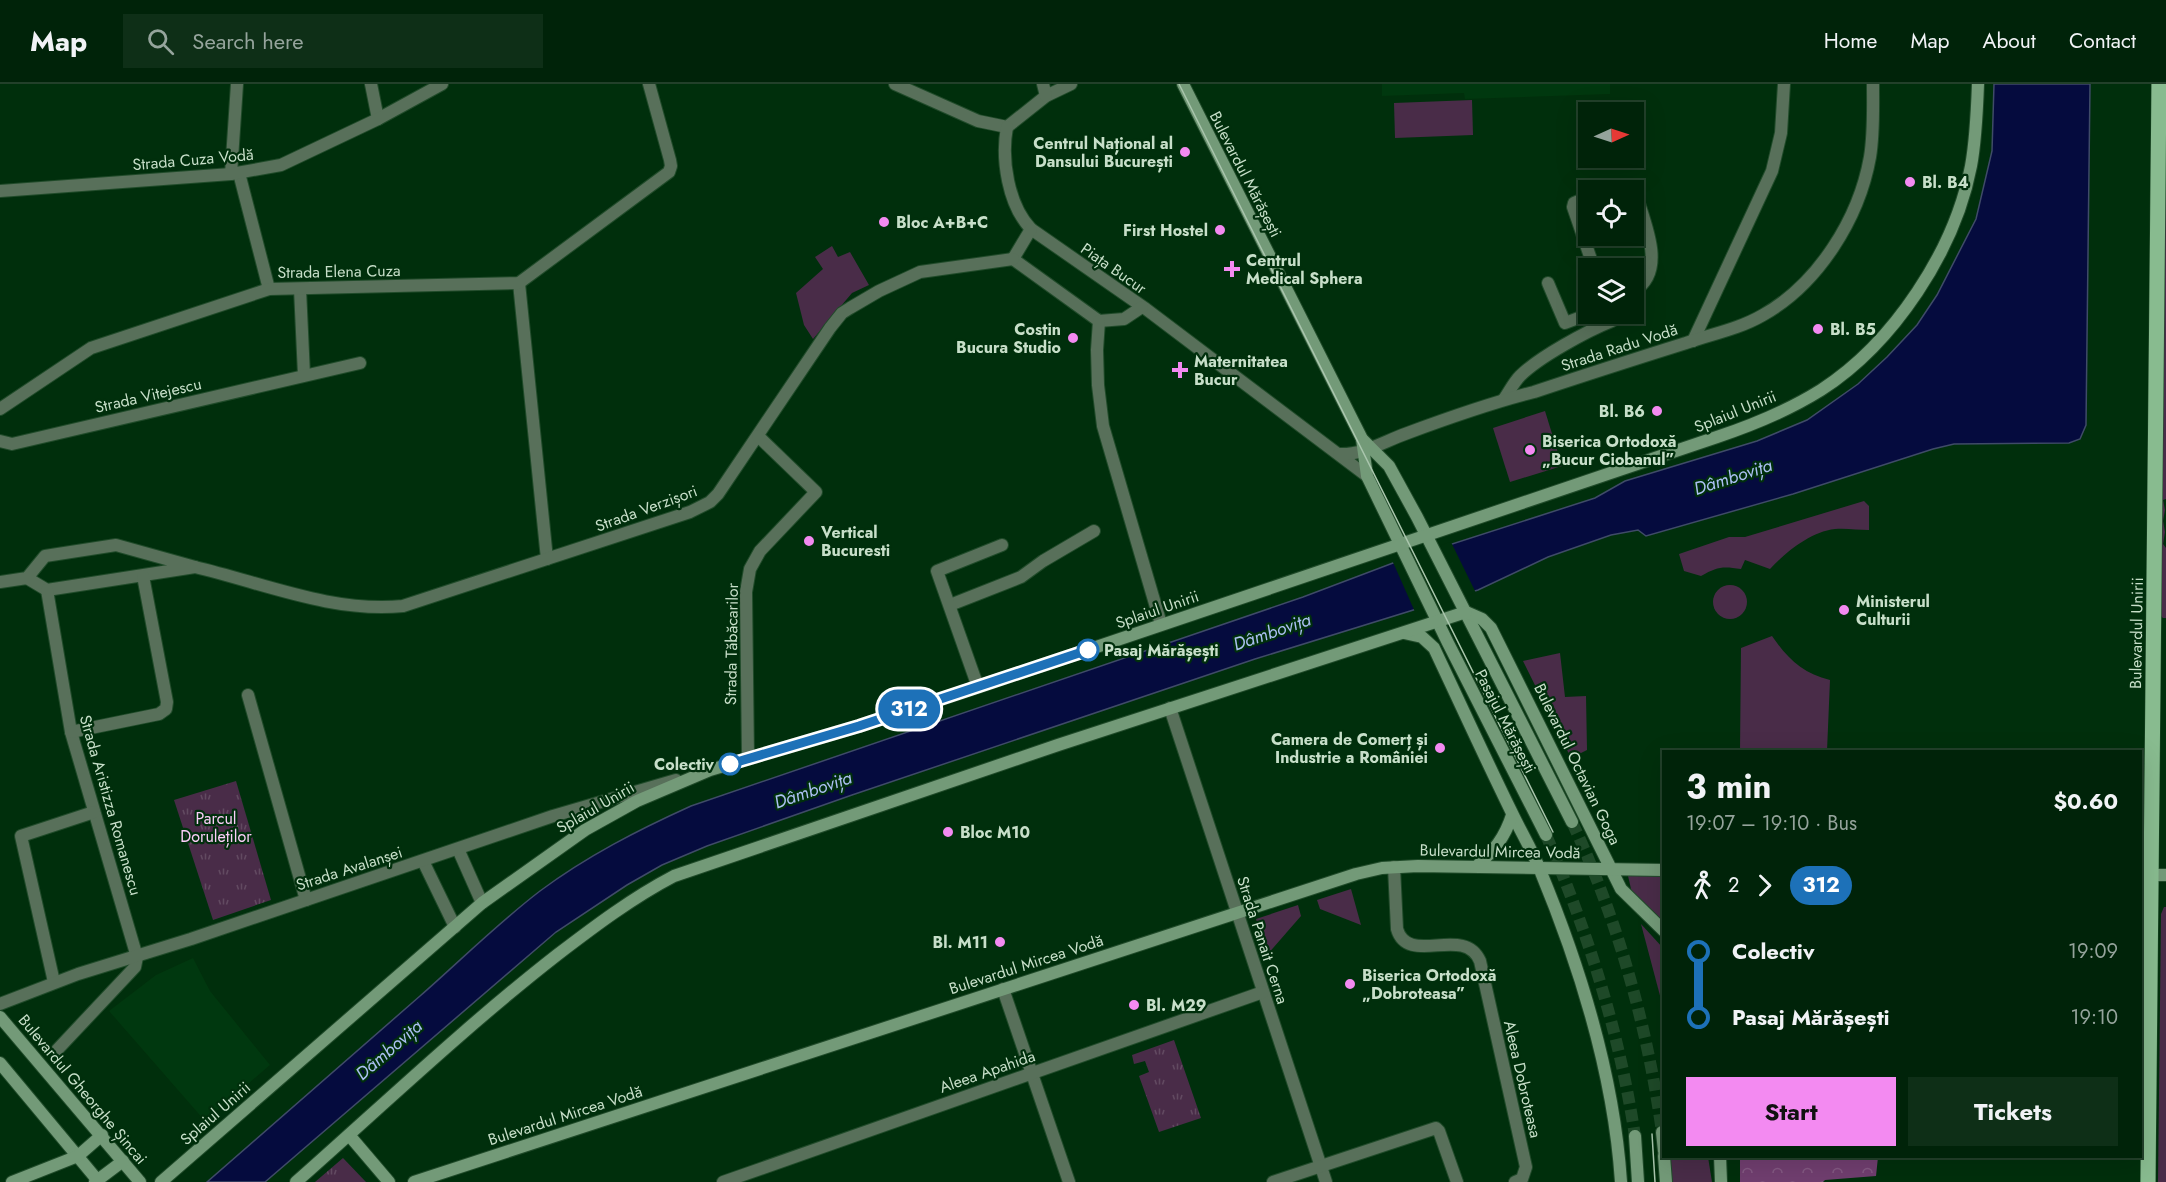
<!DOCTYPE html>
<html lang="en">
<head>
<meta charset="utf-8">
<style>
  :root { --surface:#002309; --page:#0e2f17; --text:#f1f3f6; --muted:#95a49c; --line:#22402a; --accent:#f38af1 }
  body { margin:0; font-family:Jost,sans-serif; background:var(--page); color:var(--text); height:100vh; display:flex; flex-direction:column; font-size:22px; white-space:nowrap }
  * { box-sizing:border-box; margin:0 }
  p { font-size:20px; color:var(--muted) }
  .icon { flex:none; width:33px; height:33px; fill:none; stroke:currentColor; stroke-width:2; stroke-linecap:round; stroke-linejoin:round }
  .map { position:relative; flex:1; overflow:hidden }
  .side { position:absolute; left:1662px; top:666px; width:480px; height:408px; display:flex; flex-direction:column; background:var(--surface); border-radius:0px; box-shadow:0 6px 24px #0002,0 0 0 2px var(--line) }
  .side>* { flex:none }
  .badge { padding:0 12px; border-radius:20px; font-size:21px; line-height:39px }
  .needle { width:39px; rotate:87deg }
  .controls { position:absolute; left:1578px; top:18px; display:grid; gap:12px }
  .controls a { display:grid; place-items:center; width:66px; height:66px; border-radius:0px; background:var(--surface); box-shadow:0 6px 24px #0002,0 0 0 2px var(--line); font-size:30px }
  .map>.badge { position:absolute; translate:-50% -50%; box-shadow:0 0 0 3px #fff }
  .legs { display:flex; align-items:center; gap:9px; height:66px; padding:0 24px; font-size:20px }
  .legs p { margin-inline-start:auto }
  .summary { display:flex; align-items:center; justify-content:space-between; height:102px; padding:0 24px }
  h1 { font-size:33px; font-weight:700; line-height:45px }
  .button { display:flex; gap:12px; margin-top:auto; padding:12px 24px }
  .button a { flex:1; height:69px; border-radius:0px; background:var(--accent); color:#111; font-size:24px; font-weight:700; line-height:69px; text-align:center }
  .button a+a { background:var(--page); color:var(--text) }
  ul { padding:0 24px; list-style:none }
  li { display:flex; align-items:center; gap:21px; height:66px; font-size:22px }
  li i { display:grid; place-items:center; width:9px; height:100%; margin:0 8px; background:currentColor }
  li i::after { content:''; width:15px; height:15px; margin:-8px; border:4px solid; border-radius:50%; background:var(--surface) }
  li p { margin-inline-start:auto }
  li:first-child i { background:linear-gradient(#0000 50%,currentColor 0) }
  li:last-child i { background:linear-gradient(currentColor 50%,#0000 0) }
  header { display:flex; align-items:center; gap:36px; box-sizing:border-box; height:84px; padding:0 30px; background:var(--surface); border-bottom:2px solid var(--line) }
  header strong { font-size:28px }
  nav { display:flex; gap:33px; margin-inline-start:auto; font-size:21px }
  .search { width:420px; height:54px; background:var(--page); display:flex; align-items:center; gap:15px; box-sizing:border-box; padding:0 21px; border-radius:0px; color:var(--muted); font-size:22px }
  .map>svg:first-child { display:block }
</style>
</head>
<body>
<header>
<strong>Map</strong>
<div class="search"><svg class="icon" aria-label="search" viewBox="0 0 24 24"><circle cx="10" cy="10" r="6"/><path d="M15 15l6 6"/></svg>Search here</div>
<nav><a>Home</a><a>Map</a><a>About</a><a>Contact</a></nav>
</header>
<div class="map">
<svg width="2166" height="1098" viewBox="0 0 2166 1098">
  <defs>
    <pattern id="forest-crowns" width="20" height="18" patternUnits="userSpaceOnUse" patternTransform="scale(1.5)"><rect width="20" height="18" fill="#703e6f"/><path d="M2 6a3 3 0 1 1 6 0M12 15a3 3 0 1 1 6 0" fill="none" stroke="#835982"/></pattern>
    <pattern id="park-tufts" width="24" height="20" patternUnits="userSpaceOnUse" patternTransform="scale(1.5)"><rect width="24" height="20" fill="#492c48"/><path d="M3 7l-1-3M5 7V3M7 7l1-3M15 17l-1-3M17 17v-4M19 17l1-3" fill="none" stroke="#624a61"/></pattern>
  </defs>
  <rect width="100%" height="100%" fill="#002f0c"/>
  <g fill="#00380f">
    <path d="M 1382,0 L 1610,0 L 1610,10 L 1465,15 L 1464,9 L 1382,12 Z"/>
    <path d="M 193,874 L 210,907 L 270,981 L 205,1037 L 109,927 L 156,891 Z"/>
  </g>
  <g fill="#492c48">
    <path d="M 2166,7 L 2166,415 L 2163,416 L 2165,426 L 2163,437 L 2165,448 L 2163,460 L 2166,464 L 2166,534 L 2163,534 L 2160,531 Z"/>
    <path d="M 1472,16 L 1473,51 L 1395,54 L 1394,19 Z"/>
    <path d="M 832,162 L 838,173 L 850,168 L 869,201 L 852,209 L 813,255 L 804,241 L 796,209 L 823,185 L 815,173 Z"/>
    <path d="M 1545,327 L 1562,382 L 1510,398 L 1493,344 Z"/>
    <path d="M 1864,417 L 1869,422 L 1869,446 C 1858,446 1846,444 1835,445 C 1810,448 1786,468 1770,485 L 1745,476 L 1741,485 C 1722,482 1717,483 1701,492 L 1684,487 L 1679,470 L 1729,453 L 1745,453 Z"/>
    <circle cx="1730" cy="518" r="17"/>
    <path d="M 1772,552 C 1787,574 1803,590 1830,596 L 1827,667 L 1740,667 L 1741,564 Z"/>
    <path d="M 1560,569 L 1565,613 L 1586,612 L 1587,666 L 1571,674 L 1523,577 Z"/>
    <path d="M 1628,792 L 1663,792 L 1663,840 L 1632,809 Z"/>
    <path d="M 1351,805 L 1361,841 L 1320,825 L 1317,816 Z"/>
    <path d="M 1298,821 L 1301,832 L 1267,871 L 1256,835 Z"/>
    <path d="M 2164,823 L 2166,823 L 2166,1098 L 2158,1098 L 2161,830 Z"/>
    <path d="M 1641,840 L 1663,864 L 1663,923 Z"/>
    <path d="M 1670,1073 L 1708,1073 L 1712,1098 L 1672,1098 Z"/>
  </g>
  <path fill="url(#forest-crowns)" d="M 1740,1073 L 1740,1072 L 1878,1073 L 1876,1092 L 1825,1096 L 1823,1098 L 1740,1098 Z"/>
  <g fill="url(#park-tufts)">
    <path d="M 236,697 L 271,816 L 213,836 L 174,716 Z"/>
    <path d="M 1174,956 L 1201,1034 L 1159,1048 L 1139,992 L 1149,988 L 1145,977 L 1134,980 L 1132,971 Z"/>
    <path d="M 343,1074 L 366,1098 L 315,1098 Z"/>
  </g>
  <path fill="#050b3e" stroke="#3f4b68" stroke-width="1.5" d="M 1994,0 L 2090,0 L 2086,341 L 2080,355 L 2069,359 L 1954,360 L 1933,365 L 1793,410 L 1646,452 L 1638,446 L 1611,451 L 1548,473 L 1478,506 L 1255,575 L 852,711 L 707,762 L 662,781 L 627,801 L 556,848 L 265,1098 L 207,1098 C 278,1036 349,974 420,912 C 460,877 498,839 540,807 C 587,772 638,746 691,722 L 1303,513 L 1393,479 L 1595,414 L 1625,397 L 1757,357 L 1807,336 L 1858,300 L 1887,273 L 1917,241 L 1937,211 L 1976,135 L 1992,67 Z"/>
  <path fill="#002f0c" d="M 1451,458 L 1476,509 L 1415,528 L 1392,476 Z"/>
  <g fill="none" stroke-linecap="round" stroke-linejoin="round">
    <g stroke="#1e4928" stroke-width="12" stroke-dasharray="12 6" stroke-linecap="butt">
      <path d="M 1572,738 C 1618,836 1647,941 1662,1048"/>
      <path d="M 1546,751 C 1588,848 1619,947 1635,1052"/>
    </g>
    <g stroke="#204b2a" stroke-width="14">
      <g id="street">
        <path d="M 371,0 L 378,35"/>
        <path d="M 895,0 L 978,37 L 1007,43 L 1046,12 L 1071,0"/>
        <path d="M 1043,0 L 1046,12"/>
        <path d="M 1007,43 C 1001,75 1008,121 1031,145 L 1146,225 L 1367,392"/>
        <path d="M 239,89 L 269,205"/>
        <path d="M 231,90 L 237,0"/>
        <path d="M 1611,106 L 1626,102 L 1631,103 L 1635,107 C 1644,138 1668,186 1634,207"/>
        <path d="M 0,107 L 231,90 L 281,81 L 378,35 L 442,0"/>
        <path d="M 1588,113 L 1574,119 L 1573,123 L 1594,184"/>
        <path d="M 1013,175 L 1099,237 L 1124,235 L 1142,223"/>
        <path d="M 1013,175 L 1031,145"/>
        <path d="M 519,199 L 547,475"/>
        <path d="M 1548,199 L 1565,239 L 1589,230"/>
        <path d="M 300,205 L 304,291"/>
        <path d="M 1099,237 L 1097,266 L 1098,301 L 1103,342 L 1161,540"/>
        <path d="M 1693,257 L 1772,87 L 1781,49 L 1784,0"/>
        <path d="M 1504,315 C 1509,308 1514,298 1520,292 C 1539,273 1587,247 1612,237 L 1609,230"/>
        <path d="M 0,325 L 91,264 L 269,205 L 519,199 L 669,88 L 671,82 L 670,76 L 649,0"/>
        <path d="M 0,357 L 12,360 L 360,279"/>
        <path d="M 1339,370 C 1363,371 1383,358 1405,350 C 1448,334 1490,319 1534,308 C 1585,291 1635,275 1686,259 C 1712,250 1739,245 1763,231 C 1818,200 1859,135 1870,73 C 1874,49 1873,24 1873,0"/>
        <path d="M 195,483 C 263,499 332,529 403,522 L 690,428 L 710,418 L 718,410 L 830,244 L 842,229 L 850,224 L 879,207 L 920,188 L 1013,175"/>
        <path d="M 0,498 L 27,494 L 47,506 L 195,483 L 116,461 L 45,472 L 27,494"/>
        <path d="M 47,506 L 71,648 L 137,873 L 135,883 L 57,966"/>
        <path d="M 950,521 L 1021,493 L 1043,477 L 1094,447"/>
        <path d="M 978,603 L 937,487 L 1002,461"/>
        <path d="M 248,611 L 306,816"/>
        <path d="M 1170,624 L 1326,1098"/>
        <path d="M 71,648 L 159,630 L 166,625 L 167,618 L 143,492"/>
        <path d="M 748,674 L 746,508 L 750,485 L 760,467 L 816,408 L 758,352"/>
        <path d="M 458,765 L 482,819"/>
        <path d="M 423,777 L 455,843"/>
        <path d="M 1394,783 L 1397,845 C 1408,883 1464,840 1480,877 L 1526,1083 L 1522,1095 L 1515,1098"/>
        <path d="M 54,898 L 21,752 L 94,728"/>
        <path d="M 1003,905 L 1069,1098"/>
        <path d="M 0,920 L 78,890 L 191,855 L 553,732 L 676,696"/>
        <path d="M 723,1098 L 1263,908"/>
        <path d="M 1273,1098 L 1436,1044 L 1439,1047 L 1457,1098"/>
      </g>
    </g>
    <g stroke="#204b2a" stroke-width="14">
      <g id="secondary">
        <path d="M 1183,0 L 1362,355 L 1389,382 L 1417,433 L 1572,738"/>
        <path d="M 1362,355 L 1367,392 L 1448,559 L 1546,751"/>
        <path d="M 1466,528 L 1482,535 L 1491,544 L 1621,805 L 1664,847"/>
        <path d="M 1404,549 L 1422,553 L 1434,564 C 1460,619 1485,674 1512,729 C 1521,748 1532,766 1540,786 C 1581,885 1614,991 1621,1098"/>
        <path d="M 1477,782 C 1494,767 1505,753 1512,731"/>
        <path d="M 2140,791 L 2166,791"/>
        <path d="M 0,933 L 140,1098"/>
        <path d="M 0,979 L 99,1098"/>
        <path d="M 1662,1048 L 1664,1067"/>
        <path d="M 349,1051 L 389,1098"/>
        <path d="M 1635,1052 L 1638,1098"/>
        <path d="M 1664,1072 L 1666,1098"/>
        <path d="M 1720,1072 L 1721,1098"/>
        <path d="M 12,1098 L 78,1072 L 102,1051"/>
        <path d="M 95,1098 L 123,1077"/>
        <path d="M 161,1098 L 482,819 L 585,746 L 637,717 L 710,686 L 859,642 L 978,603 L 1717,353 C 1753,341 1789,326 1821,306 C 1894,259 1955,166 1971,82 C 1976,55 1977,27 1978,0"/>
        <path d="M 296,1098 C 382,1022 466,942 557,871 C 595,842 632,814 674,792 L 1058,661 L 1466,528"/>
        <path d="M 414,1098 L 1356,790 L 1382,784 L 1418,782 L 1664,786"/>
      </g>
    </g>
    <g stroke="#204b2a" stroke-width="16">
      <path id="primary" d="M 2148,1098 L 2159,0"/>
    </g>
    <use href="#street" stroke="#58705a" stroke-width="12"/>
    <use href="#secondary" stroke="#739a78" stroke-width="12"/>
    <use href="#primary" stroke="#88bb8f" stroke-width="15"/>
    <g stroke="#a9c5ad" stroke-width="1.5">
      <path d="M 1179,0 L 1553,748"/>
      <path d="M 1652,1050 L 1655,1098"/>
    </g>
  </g>
  <g fill="none" stroke-linecap="round" stroke-linejoin="round">
    <g stroke="#fff" stroke-width="14">
      <path id="line-1" d="M 730,680 L 859,642 L 1088,566"/>
    </g>
    <use href="#line-1" stroke="#1d71b8" stroke-width="9"/>
  </g>
  <g fill="#f38af1" stroke="#002f0c" stroke-width="2">
    <circle cx="1185" cy="68" r="6"/>
    <circle cx="1910" cy="98" r="6"/>
    <circle cx="884" cy="138" r="6"/>
    <circle cx="1220" cy="146" r="6"/>
    <path d="M1229 176h6v6h6v6h-6v6h-6v-6h-6v-6h6z"/>
    <circle cx="1818" cy="245" r="6"/>
    <circle cx="1073" cy="254" r="6"/>
    <path d="M1177 277h6v6h6v6h-6v6h-6v-6h-6v-6h6z"/>
    <circle cx="1657" cy="327" r="6"/>
    <circle cx="1530" cy="366" r="6"/>
    <circle cx="809" cy="457" r="6"/>
    <circle cx="1844" cy="526" r="6"/>
    <circle cx="1440" cy="664" r="6"/>
    <circle cx="948" cy="748" r="6"/>
    <circle cx="1000" cy="858" r="6"/>
    <circle cx="1350" cy="900" r="6"/>
    <circle cx="1134" cy="921" r="6"/>
  </g>
  <g fill="#fff" stroke="#1d71b8" stroke-width="3">
    <circle cx="1088" cy="566" r="10"/>
    <circle cx="730" cy="680" r="10"/>
  </g>
  <g text-anchor="middle" stroke-width="4.5" stroke-linejoin="round" paint-order="stroke">
    <g font-size="16" font-weight="bold" fill="#c7dfc9" stroke="#002f0c" text-anchor="start">
      <text x="1173" y="65" text-anchor="end">Centrul Național al<tspan x="1173" dy="18">Dansului București</tspan></text>
      <text x="1922" y="104">Bl. B4</text>
      <text x="896" y="144">Bloc A+B+C</text>
      <text x="1208" y="152" text-anchor="end">First Hostel</text>
      <text x="1246" y="182">Centrul<tspan x="1246" dy="18">Medical Sphera</tspan></text>
      <text x="1061" y="251" text-anchor="end">Costin<tspan x="1061" dy="18">Bucura Studio</tspan></text>
      <text x="1830" y="251">Bl. B5</text>
      <text x="1194" y="283">Maternitatea<tspan x="1194" dy="18">Bucur</tspan></text>
      <text x="1645" y="333" text-anchor="end">Bl. B6</text>
      <text x="1542" y="363">Biserica Ortodoxă<tspan x="1542" dy="18">„Bucur Ciobanul”</tspan></text>
      <text x="821" y="454">Vertical<tspan x="821" dy="18">Bucuresti</tspan></text>
      <text x="1856" y="523">Ministerul<tspan x="1856" dy="18">Culturii</tspan></text>
      <text x="1428" y="661" text-anchor="end">Camera de Comerț și<tspan x="1428" dy="18">Industrie a României</tspan></text>
      <text x="960" y="754">Bloc M10</text>
      <text x="988" y="864" text-anchor="end">Bl. M11</text>
      <text x="1362" y="897">Biserica Ortodoxă<tspan x="1362" dy="18">„Dobroteasa”</tspan></text>
      <text x="1146" y="927">Bl. M29</text>
    </g>
    <g font-size="16" fill="#c7dfc9" stroke="#002f0c">
      <text transform="translate(193 75) rotate(-5)" y="6">Strada Cuza Vodă</text>
      <text transform="translate(1246 90) rotate(63)" y="6">Bulevardul Mărășești</text>
      <text transform="translate(1114 184) rotate(35)" y="6">Piața Bucur</text>
      <text transform="translate(339 187) rotate(-1)" y="6">Strada Elena Cuza</text>
      <text transform="translate(1619 263) rotate(-18)" y="6">Strada Radu Vodă</text>
      <text transform="translate(148 311) rotate(-13)" y="6">Strada Vitejescu</text>
      <text transform="translate(1735 327) rotate(-22)" y="6">Splaiul Unirii</text>
      <text transform="translate(646 424) rotate(-20)" y="6">Strada Verzișori</text>
      <text transform="translate(1157 525) rotate(-19)" y="6">Splaiul Unirii</text>
      <text transform="translate(2136 549) rotate(-89)" y="6">Bulevardul Unirii</text>
      <text transform="translate(731 560) rotate(-89)" y="6">Strada Tăbăcarilor</text>
      <text transform="translate(1506 637) rotate(63)" y="6">Pasajul Mărășești</text>
      <text transform="translate(1578 680) rotate(64)" y="6">Bulevardul Octavian Goga</text>
      <text transform="translate(111 721) rotate(74)" y="6">Strada Aristizza Romanescu</text>
      <text transform="translate(595 723) rotate(-30)" y="6">Splaiul Unirii</text>
      <text transform="translate(1500 767) rotate(1)" y="6">Bulevardul Mircea Vodă</text>
      <text transform="translate(349 784) rotate(-18)" y="6">Strada Avalanșei</text>
      <text transform="translate(1263 856) rotate(72)" y="6">Strada Panait Cerna</text>
      <text transform="translate(1026 880) rotate(-18)" y="6">Bulevardul Mircea Vodă</text>
      <text transform="translate(987 987) rotate(-19)" y="6">Aleea Apahida</text>
      <text transform="translate(1523 995) rotate(77)" y="6">Aleea Dobroteasa</text>
      <text transform="translate(83 1005) rotate(50)" y="6">Bulevardul Gheorghe Șincai</text>
      <text transform="translate(215 1029) rotate(-41)" y="6">Splaiul Unirii</text>
      <text transform="translate(565 1031) rotate(-18)" y="6">Bulevardul Mircea Vodă</text>
    </g>
    <g font-size="16" font-weight="bold" fill="#c7dfc9" stroke="#002f0c" text-anchor="start">
      <text x="1104" y="572">Pasaj Mărășești</text>
      <text x="714" y="686" text-anchor="end">Colectiv</text>
    </g>
    <g font-size="16" fill="#fccefa" stroke="#002f0c">
      <text x="216" y="740">Parcul<tspan x="216" dy="18">Doruleților</tspan></text>
    </g>
    <g font-size="18" font-style="italic" fill="#acc0f3" stroke="#002f0c">
      <text transform="translate(1733 393) rotate(-18)" y="6">Dâmbovița</text>
      <text transform="translate(1272 548) rotate(-19)" y="6">Dâmbovița</text>
      <text transform="translate(813 706) rotate(-19)" y="6">Dâmbovița</text>
      <text transform="translate(389 966) rotate(-41)" y="6">Dâmbovița</text>
    </g>
  </g>
</svg>
<div class="controls">
<a><svg class="needle" viewBox="-14 -14 28 28"><path d="M0-13l5 13h-10z" fill="#e53935"/><path d="M0 13l5-13h-10z" fill="#95a49c"/></svg></a>
<a><svg class="icon" aria-label="locate" viewBox="0 0 24 24"><circle cx="12" cy="12" r="6"/><path d="M12 2v4M12 18v4M2 12h4M18 12h4"/></svg></a>
<a><svg class="icon" aria-label="layers" viewBox="0 0 24 24"><path d="M12 4l9 5-9 5-9-5zM3 14l9 5 9-5"/></svg></a>
</div>
<b class="badge" style="left:909px;top:625px;background:#1d71b8;color:#fff">312</b>
<section class="side">
<div class="summary"><div><h1>3 min</h1><p>19:07 – 19:10 · Bus</p></div><b>$0.60</b></div>
<div class="legs"><svg class="icon" aria-label="walk" viewBox="0 0 24 24"><circle cx="13" cy="4" r="2"/><path d="M13 8l-2 6 4 7M11 14l-3 7M7 12l3-4h3l4 4"/></svg>2<svg class="icon" aria-label="forward" viewBox="0 0 24 24"><path d="M9 5l7 7-7 7"/></svg><b class="badge" style="background:#1d71b8;color:#fff">312</b></div>
<ul>
<li><i style="color:#1d71b8"></i><b>Colectiv</b><p>19:09</p></li>
<li><i style="color:#1d71b8"></i><b>Pasaj Mărășești</b><p>19:10</p></li>
</ul>
<div class="button"><a>Start</a><a>Tickets</a></div>
</section>
</div>
</body>
</html>
